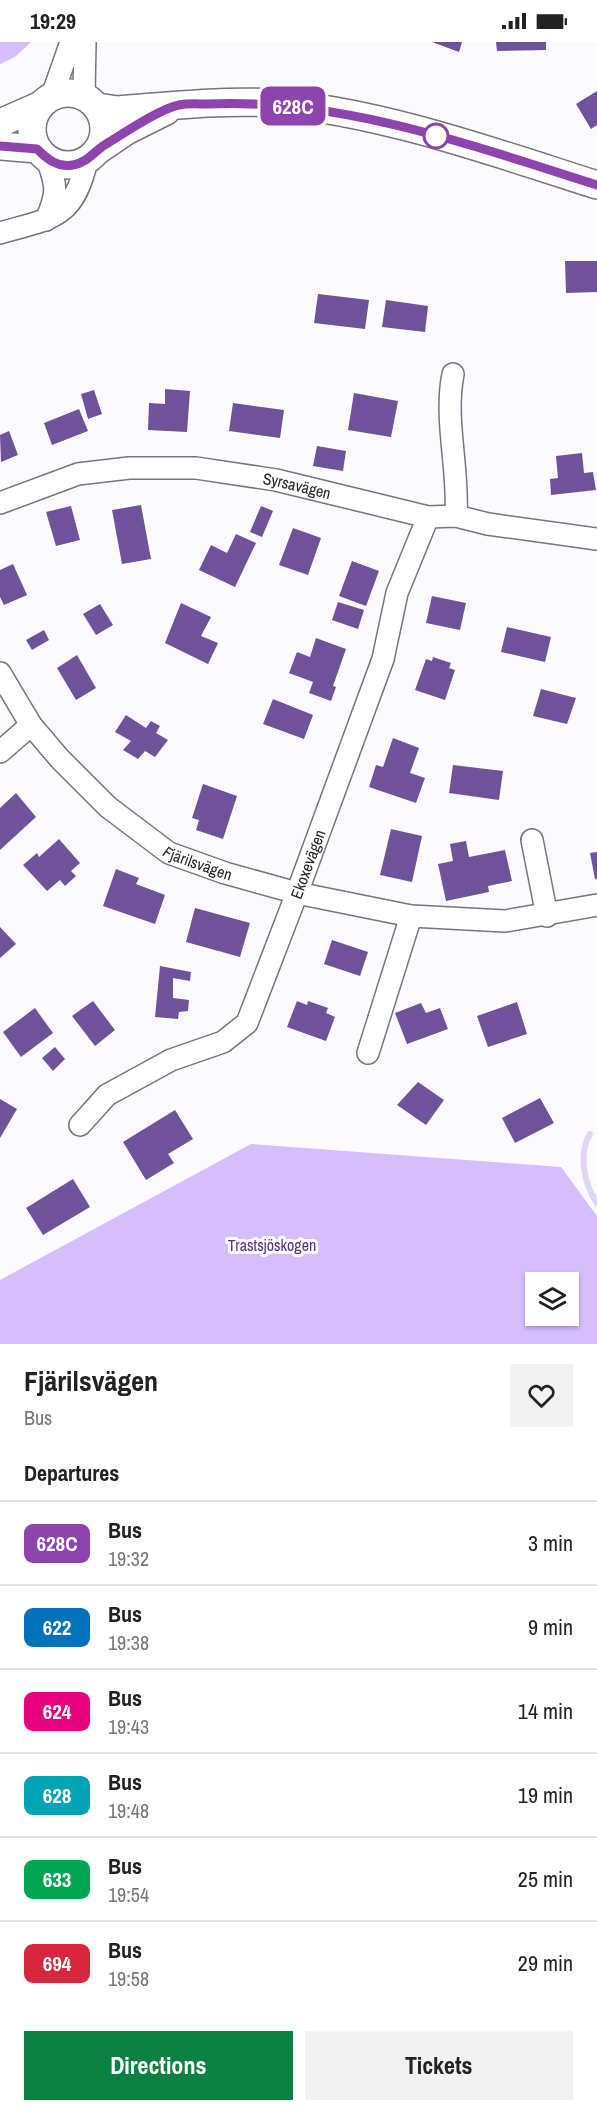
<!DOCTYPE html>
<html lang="en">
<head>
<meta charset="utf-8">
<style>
  :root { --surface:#fff; --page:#f2f2f2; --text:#222; --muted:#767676; --line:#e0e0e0; --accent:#0b8043 }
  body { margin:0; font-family:"Archivo Narrow",sans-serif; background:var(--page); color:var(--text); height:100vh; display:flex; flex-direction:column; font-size:22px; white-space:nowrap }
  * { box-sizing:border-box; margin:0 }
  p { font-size:20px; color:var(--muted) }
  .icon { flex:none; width:33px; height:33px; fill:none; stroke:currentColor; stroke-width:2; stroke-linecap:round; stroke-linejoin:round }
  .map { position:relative; height:1302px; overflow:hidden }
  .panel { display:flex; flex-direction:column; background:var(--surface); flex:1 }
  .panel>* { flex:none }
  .badge { padding:0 12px; border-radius:9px; font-size:21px; line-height:39px }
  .buttons { position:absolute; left:525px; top:1230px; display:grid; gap:12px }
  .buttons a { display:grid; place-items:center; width:54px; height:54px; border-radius:0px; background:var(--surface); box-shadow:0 2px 4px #0004; font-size:30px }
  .map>.badge { position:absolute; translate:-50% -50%; box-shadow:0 0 0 3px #fff }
  h2 { padding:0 24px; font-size:22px; line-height:54px }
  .round { display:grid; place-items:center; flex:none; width:63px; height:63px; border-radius:0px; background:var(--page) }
  .headline { display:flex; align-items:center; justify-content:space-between; height:102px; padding:0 24px }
  h1 { font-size:28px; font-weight:700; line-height:45px }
  .cta { display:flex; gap:12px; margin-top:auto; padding:12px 24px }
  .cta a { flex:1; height:69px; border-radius:0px; background:var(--accent); color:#fff; font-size:24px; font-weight:700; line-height:69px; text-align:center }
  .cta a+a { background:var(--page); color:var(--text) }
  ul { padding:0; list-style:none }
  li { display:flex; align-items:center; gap:18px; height:84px; padding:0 24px; border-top:2px solid var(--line) }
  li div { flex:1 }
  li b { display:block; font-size:22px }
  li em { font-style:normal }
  li .badge { min-width:66px; font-weight:700; text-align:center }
  .status { display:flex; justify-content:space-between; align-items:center; height:42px; padding:0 30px; background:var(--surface); direction:ltr }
  .status svg { height:16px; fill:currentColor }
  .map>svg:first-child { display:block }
</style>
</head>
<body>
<div class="status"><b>19:29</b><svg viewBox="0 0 49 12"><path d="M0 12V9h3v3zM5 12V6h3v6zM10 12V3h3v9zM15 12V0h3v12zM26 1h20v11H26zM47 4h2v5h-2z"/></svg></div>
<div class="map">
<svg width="597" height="1302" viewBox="0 0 597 1302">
  <rect width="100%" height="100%" fill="#fbfafe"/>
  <g fill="#d5bdfe" fill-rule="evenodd">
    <path d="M 0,0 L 31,0 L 15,15 L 0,22 Z"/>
    <path d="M 251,1102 L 561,1125 L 597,1174 L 597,1302 L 0,1302 L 0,1238 ZM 568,1240 L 568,1274 L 536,1274 L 536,1240 Z"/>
  </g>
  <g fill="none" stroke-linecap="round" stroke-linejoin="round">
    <path stroke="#e0d5f5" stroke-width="6" d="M 590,1092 C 578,1112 584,1142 597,1161"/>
  </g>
  <g fill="#6f529a">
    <path d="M 432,0 L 462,0 L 459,10 Z"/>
    <path d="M 496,0 L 546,0 L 546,8 L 497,9 Z"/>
    <path d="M 597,49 L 597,83 L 591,87 L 576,62 Z"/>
    <path d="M 565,219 L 597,219 L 597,250 L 566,251 Z"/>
    <path d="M 318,252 L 369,258 L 365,287 L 314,281 Z"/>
    <path d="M 386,258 L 428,264 L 425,290 L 382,285 Z"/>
    <path d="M 165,347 L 190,349 L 187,390 L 148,388 L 149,361 L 165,362 Z"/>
    <path d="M 94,348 L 102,372 L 88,377 L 81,352 Z"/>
    <path d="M 354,351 L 398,359 L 391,395 L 348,388 Z"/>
    <path d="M 233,361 L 284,368 L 280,396 L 229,389 Z"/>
    <path d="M 79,367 L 88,389 L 52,403 L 44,381 Z"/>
    <path d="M 9,389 L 18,413 L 1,420 L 0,393 Z"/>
    <path d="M 317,404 L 346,409 L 343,429 L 313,424 Z"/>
    <path d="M 582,411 L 584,431 L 593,430 L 596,448 L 551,453 L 550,437 L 558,436 L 556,414 Z"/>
    <path d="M 141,463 L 151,517 L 122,522 L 112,468 Z"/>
    <path d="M 71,464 L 80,498 L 56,504 L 46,470 Z"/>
    <path d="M 261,464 L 273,469 L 262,495 L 250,490 Z"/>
    <path d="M 293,486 L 321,496 L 308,533 L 279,523 Z"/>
    <path d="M 236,492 L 256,501 L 235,545 L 199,528 L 211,503 L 227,511 Z"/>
    <path d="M 352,519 L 379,529 L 366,564 L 339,554 Z"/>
    <path d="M 13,522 L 27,553 L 4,563 L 0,555 L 0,528 Z"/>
    <path d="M 432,554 L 466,561 L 460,588 L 426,581 Z"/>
    <path d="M 338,560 L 364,568 L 358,587 L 332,578 Z"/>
    <path d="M 181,561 L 211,575 L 201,594 L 218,601 L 208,622 L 165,601 Z"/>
    <path d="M 100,562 L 113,583 L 96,593 L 83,572 Z"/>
    <path d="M 507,585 L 551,595 L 545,620 L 501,610 Z"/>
    <path d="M 44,588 L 49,598 L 32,608 L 26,598 Z"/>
    <path d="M 316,596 L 346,607 L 333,644 L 336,645 L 331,659 L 309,651 L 313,640 L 289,631 L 297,610 L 310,615 Z"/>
    <path d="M 77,613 L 96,646 L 76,658 L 57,626 Z"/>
    <path d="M 433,615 L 451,621 L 449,626 L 455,628 L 445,658 L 415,648 L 426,617 L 432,619 Z"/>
    <path d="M 541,647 L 576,656 L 567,682 L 533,674 Z"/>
    <path d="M 273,657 L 313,673 L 304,697 L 263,682 Z"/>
    <path d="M 126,673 L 146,686 L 151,679 L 160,684 L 156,691 L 168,698 L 155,715 L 145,709 L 138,717 L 123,708 L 131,699 L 115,690 Z"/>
    <path d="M 393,696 L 419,706 L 410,731 L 425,736 L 416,761 L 369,745 L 376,723 L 383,725 Z"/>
    <path d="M 453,723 L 503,729 L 499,758 L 449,751 Z"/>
    <path d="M 203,742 L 237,754 L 223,797 L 196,788 L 199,778 L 192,776 Z"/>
    <path d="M 16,751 L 36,775 L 0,808 L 0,766 Z"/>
    <path d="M 391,787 L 422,794 L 412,840 L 380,833 Z"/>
    <path d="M 59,797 L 80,821 L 71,829 L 76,834 L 65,844 L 60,838 L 47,849 L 23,823 L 37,811 L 39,815 Z"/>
    <path d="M 466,799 L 469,815 L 505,808 L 512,839 L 488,844 L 489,850 L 446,859 L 438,822 L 453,819 L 450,802 Z"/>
    <path d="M 597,810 L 597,837 L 595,837 L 590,811 Z"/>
    <path d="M 116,827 L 139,836 L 136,842 L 165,853 L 155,882 L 103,864 Z"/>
    <path d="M 195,866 L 250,881 L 240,915 L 186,900 Z"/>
    <path d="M 0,885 L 16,902 L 0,916 Z"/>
    <path d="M 332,898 L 368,910 L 360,934 L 324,922 Z"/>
    <path d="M 160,924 L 191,930 L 190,939 L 173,936 L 173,956 L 189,958 L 188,969 L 179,970 L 178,977 L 155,975 Z"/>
    <path d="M 93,959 L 115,988 L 95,1004 L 72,974 Z"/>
    <path d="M 297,959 L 307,963 L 308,959 L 328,966 L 326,971 L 335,975 L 326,999 L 287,985 Z"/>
    <path d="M 517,960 L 527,992 L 488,1005 L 477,974 Z"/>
    <path d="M 421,961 L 426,971 L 440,966 L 448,987 L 407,1002 L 395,971 Z"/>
    <path d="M 35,966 L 53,991 L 21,1015 L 3,990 Z"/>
    <path d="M 55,1005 L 65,1017 L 53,1029 L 42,1016 Z"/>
    <path d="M 418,1040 L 444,1058 L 426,1083 L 397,1063 Z"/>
    <path d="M 540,1056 L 554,1081 L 515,1101 L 502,1076 Z"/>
    <path d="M 0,1057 L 17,1067 L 0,1096 Z"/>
    <path d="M 175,1068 L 193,1097 L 168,1112 L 174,1121 L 146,1138 L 123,1100 Z"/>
    <path d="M 73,1137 L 90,1165 L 43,1193 L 26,1166 Z"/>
  </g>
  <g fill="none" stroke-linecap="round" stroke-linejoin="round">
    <g stroke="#76747c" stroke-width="24">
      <g id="minor">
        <path d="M 52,54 L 71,0"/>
        <path d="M 84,54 L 85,0"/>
        <path d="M 46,178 C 58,151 57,144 47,117"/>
        <path d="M 0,191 C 52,176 74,177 87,118"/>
        <path d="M 453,332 C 444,378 459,426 456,474"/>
        <path id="s1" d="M 0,461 L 78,432 L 129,426 L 196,426 L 276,438 L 428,475 L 456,474 L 488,482 L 597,497"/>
        <path id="s2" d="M 0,631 L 31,683 L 60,717 L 108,765 L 169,811 L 225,831 L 297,851 L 411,874 L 505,879 L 597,863"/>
        <path d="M 0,710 L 31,683"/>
        <path d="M 532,798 L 547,874"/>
        <path d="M 368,1011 L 411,874"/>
        <path id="s3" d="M 80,1083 L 107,1053 L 171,1018 L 223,1000 L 247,981 L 297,851 L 383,617 L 397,551 L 428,475"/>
      </g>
    </g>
    <g stroke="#76747c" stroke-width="30">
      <g id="tertiary">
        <circle cx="68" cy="87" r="36"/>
        <path d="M 97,65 L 118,68 C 169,64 222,58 273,61 C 379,69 496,111 597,143"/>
        <path d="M 0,81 L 39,64"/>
        <path d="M 0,104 L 37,107"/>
        <path d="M 98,108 L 126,89 L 166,69"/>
      </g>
    </g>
    <use href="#minor" stroke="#fff" stroke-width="21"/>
    <use href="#tertiary" stroke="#fff" stroke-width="27"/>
  </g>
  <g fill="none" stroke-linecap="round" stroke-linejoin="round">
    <g stroke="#fff" stroke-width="14">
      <path id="line" d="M 0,104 L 37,107 C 47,117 58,126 73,123 C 86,121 93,111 103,104 C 121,93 159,67 179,63 C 188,61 198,62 207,62 C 341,56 471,103 597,143"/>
    </g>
    <use href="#line" stroke="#8e44ad" stroke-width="9"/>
  </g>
  <circle fill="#fff" stroke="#8e44ad" stroke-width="3" cx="436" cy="94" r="12"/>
  <g text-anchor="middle" stroke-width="6" stroke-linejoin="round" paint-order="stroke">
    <g font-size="16" fill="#262528" stroke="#fff">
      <text dy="6" stroke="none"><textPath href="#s1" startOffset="304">Syrsavägen</textPath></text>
      <text dy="6" stroke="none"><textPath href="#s2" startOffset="280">Fjärilsvägen</textPath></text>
      <text dy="6" stroke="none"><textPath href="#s3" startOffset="369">Ekoxevägen</textPath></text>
    </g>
    <g font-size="16" fill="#59308b" stroke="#fff">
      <text x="272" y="1209">Trastsjöskogen</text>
    </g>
  </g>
</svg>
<div class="buttons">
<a><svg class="icon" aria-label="layers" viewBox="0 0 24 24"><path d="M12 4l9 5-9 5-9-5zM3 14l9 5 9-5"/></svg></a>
</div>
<b class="badge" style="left:293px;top:64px;background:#8e44ad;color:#fff">628C</b>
</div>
<section class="panel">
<div class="headline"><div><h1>Fjärilsvägen</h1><p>Bus</p></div><a class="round"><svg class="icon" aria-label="heart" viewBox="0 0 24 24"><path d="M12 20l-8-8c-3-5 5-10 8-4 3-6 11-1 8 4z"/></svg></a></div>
<h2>Departures</h2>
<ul>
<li><span class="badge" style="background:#8e44ad;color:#fff">628C</span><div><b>Bus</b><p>19:32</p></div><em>3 min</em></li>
<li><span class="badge" style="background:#0072bc;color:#fff">622</span><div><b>Bus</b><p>19:38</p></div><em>9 min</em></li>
<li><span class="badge" style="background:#e6007e;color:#fff">624</span><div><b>Bus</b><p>19:43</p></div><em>14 min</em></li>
<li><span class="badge" style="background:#00a3b4;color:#fff">628</span><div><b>Bus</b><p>19:48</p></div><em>19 min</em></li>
<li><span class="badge" style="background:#00a651;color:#fff">633</span><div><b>Bus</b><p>19:54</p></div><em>25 min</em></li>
<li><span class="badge" style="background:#d7263d;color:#fff">694</span><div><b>Bus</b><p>19:58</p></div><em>29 min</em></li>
</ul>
<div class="cta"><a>Directions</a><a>Tickets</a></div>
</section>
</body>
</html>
